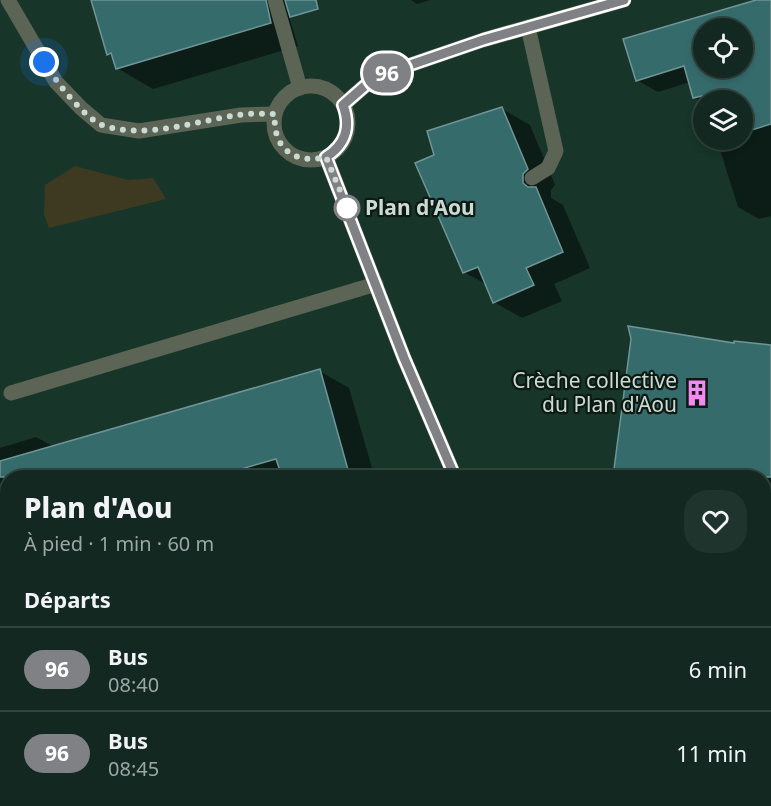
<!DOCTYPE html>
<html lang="fr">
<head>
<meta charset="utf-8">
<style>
  :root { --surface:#122820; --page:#1f342d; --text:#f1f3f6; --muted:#9ca6a5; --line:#31443e }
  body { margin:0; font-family:"Noto Sans",sans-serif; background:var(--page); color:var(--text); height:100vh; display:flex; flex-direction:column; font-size:22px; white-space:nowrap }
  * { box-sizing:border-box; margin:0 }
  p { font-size:20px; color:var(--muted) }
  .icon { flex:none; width:33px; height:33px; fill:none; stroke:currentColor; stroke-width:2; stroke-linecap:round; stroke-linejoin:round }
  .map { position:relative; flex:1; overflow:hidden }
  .panel { position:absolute; left:0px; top:470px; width:771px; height:338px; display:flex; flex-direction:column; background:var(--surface); border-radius:24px 24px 0 0; box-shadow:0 3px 9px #0003,0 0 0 2px var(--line) }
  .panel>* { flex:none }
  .badge { padding:0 12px; border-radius:20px; font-size:21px; line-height:39px }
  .fabs { position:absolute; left:693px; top:18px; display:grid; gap:12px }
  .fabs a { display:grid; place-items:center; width:60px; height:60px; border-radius:50%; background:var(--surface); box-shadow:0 3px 9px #0003,0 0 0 2px var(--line); font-size:30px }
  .you { position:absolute; width:30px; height:30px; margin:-15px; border:4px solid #fff; border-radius:50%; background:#1a73e8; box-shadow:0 0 0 9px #1a73e833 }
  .map>.badge { position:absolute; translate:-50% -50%; box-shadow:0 0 0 3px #fff }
  h2 { padding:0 24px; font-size:22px; line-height:54px }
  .round { display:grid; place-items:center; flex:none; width:63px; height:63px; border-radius:24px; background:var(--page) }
  .overview { display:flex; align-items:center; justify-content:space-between; height:102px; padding:0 24px }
  h1 { font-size:28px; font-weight:800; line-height:45px }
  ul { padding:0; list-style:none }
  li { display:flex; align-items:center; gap:18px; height:84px; padding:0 24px; border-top:2px solid var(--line) }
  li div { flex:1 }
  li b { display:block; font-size:22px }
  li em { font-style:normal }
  li .badge { min-width:66px; font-weight:700; text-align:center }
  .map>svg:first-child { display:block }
</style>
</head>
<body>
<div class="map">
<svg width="771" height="806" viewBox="0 0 771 806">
  <rect width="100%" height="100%" fill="#18352a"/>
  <path fill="#3e3a21" d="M 75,166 L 128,180 L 153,178 L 166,199 L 49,228 L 44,214 L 45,185 Z"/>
  <g fill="#0007" fill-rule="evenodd">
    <path d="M 92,0 L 284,0 L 298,46 L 153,89 L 117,68 L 113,57 L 108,54 Z"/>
    <path d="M 411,0 L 430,0 L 417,4 Z"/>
    <path d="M 761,0 L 771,0 L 771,216 L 759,219 L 738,207 L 717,140 L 742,140 L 742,100 L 704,100 L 704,103 L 694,97 L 690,82 L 658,92 L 637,80 L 625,40 ZM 704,28 L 742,28 L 742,68 L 704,68 Z"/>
    <path d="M 502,109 L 530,125 L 555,185 L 551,190 L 551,198 L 563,205 L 590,268 L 554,284 L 562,301 L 522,318 L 494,302 L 487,285 L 464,272 L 436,156 Z"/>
    <path d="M 735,344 L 771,347 L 771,600 L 764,599 L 764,477 L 628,477 L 615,469 Z"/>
    <path d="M 319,371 L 349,388 L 372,468 L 381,473 L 382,477 L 8,477 L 8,633 L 0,661 L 0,448 L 36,437 L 54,447 Z"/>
    <path d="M 764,646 L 771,650 L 771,741 L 764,742 Z"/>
    <path d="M 8,686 L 8,749 L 0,745 L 0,704 Z"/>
    <path d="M 57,800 L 488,800 L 490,806 L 55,806 Z"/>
  </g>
  <g fill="#366b6c" stroke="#709596" stroke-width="1.5" fill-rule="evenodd">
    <path d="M 91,0 L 266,0 L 271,23 L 116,69 L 111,53 L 107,55 Z"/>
    <path d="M 285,0 L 316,0 L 318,9 L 290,17 Z"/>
    <path d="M 756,0 L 771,0 L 771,124 L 742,133 L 742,100 L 704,100 L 704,102 L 702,96 L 693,98 L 684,66 L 636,81 L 623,39 ZM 704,28 L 742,28 L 742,68 L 704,68 Z"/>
    <path d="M 502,107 L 528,169 L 523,174 L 523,183 L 528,187 L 536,187 L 563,252 L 526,268 L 534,285 L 493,303 L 478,267 L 463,273 L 415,163 L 434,155 L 427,131 Z"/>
    <path d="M 628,326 L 734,343 L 734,341 L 771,345 L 771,477 L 626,477 L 627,471 L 614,469 L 631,339 Z"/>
    <path d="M 320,369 L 350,477 L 282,477 L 276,459 L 213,477 L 0,477 L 0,461 Z"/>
  </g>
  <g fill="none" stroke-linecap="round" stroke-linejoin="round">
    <g stroke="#5b6455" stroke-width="15">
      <path d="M 275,0 L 300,88"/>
      <path d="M 528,27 L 556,151 L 548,168 L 532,178"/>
      <path d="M 11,393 L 376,284"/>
      <path d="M 655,800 L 658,806"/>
    </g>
    <g stroke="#5b6455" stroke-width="15">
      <path d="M 8,0 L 56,82 L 81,108 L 101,125 L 139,131 L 241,115 L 275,114"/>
      <circle cx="311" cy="123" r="37"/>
      <path d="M 343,105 L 375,77 L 483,40 L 624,0"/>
      <path d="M 326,157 L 404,358 L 455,477"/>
      <path d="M 588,800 L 591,806"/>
    </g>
  </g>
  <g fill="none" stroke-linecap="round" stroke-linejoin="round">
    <g stroke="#fff" stroke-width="14">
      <path id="line" d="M 455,477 L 404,358 L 326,157 C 346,144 351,127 343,105 L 375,77 L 483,40 L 624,0"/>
    </g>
    <use href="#line" stroke="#7f8185" stroke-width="9"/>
    <path stroke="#cbdbd3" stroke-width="6" stroke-dasharray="0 10.8" d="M 44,62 C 54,79 84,118 102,125 C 143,140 196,121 238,115 C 250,113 263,114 275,114 C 272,147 293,165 326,157 L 349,212 L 347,208"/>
  </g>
  <defs>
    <g id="building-bare" transform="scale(2.07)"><path d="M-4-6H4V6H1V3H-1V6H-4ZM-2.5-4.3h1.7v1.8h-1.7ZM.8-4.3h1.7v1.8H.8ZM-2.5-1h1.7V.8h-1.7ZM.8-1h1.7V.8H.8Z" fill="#f489f0" stroke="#0d1a14" stroke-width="2.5" paint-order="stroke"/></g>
  </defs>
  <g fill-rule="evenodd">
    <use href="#building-bare" x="697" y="393"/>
  </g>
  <circle fill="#fff" stroke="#7f8185" stroke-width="3" cx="347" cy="208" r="12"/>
  <g text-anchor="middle" stroke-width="4.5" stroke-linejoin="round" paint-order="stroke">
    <g font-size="21" font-weight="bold" fill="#cbdbd3" stroke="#0d1a14" text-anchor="start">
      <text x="365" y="215">Plan d'Aou</text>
    </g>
    <g font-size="21" fill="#cbdbd3" stroke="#0d1a14" text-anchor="end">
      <text x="677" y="388">Crèche collective<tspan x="677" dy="24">du Plan d'Aou</tspan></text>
    </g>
  </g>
</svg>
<div class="fabs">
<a><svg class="icon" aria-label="locate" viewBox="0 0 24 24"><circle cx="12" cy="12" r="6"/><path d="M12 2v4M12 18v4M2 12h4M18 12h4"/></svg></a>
<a><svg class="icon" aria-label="layers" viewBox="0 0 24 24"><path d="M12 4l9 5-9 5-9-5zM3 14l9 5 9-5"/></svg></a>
</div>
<div class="you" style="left:44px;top:62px"></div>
<b class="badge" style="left:387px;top:73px;background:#7f8185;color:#fff">96</b>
<section class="panel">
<div class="overview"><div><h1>Plan d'Aou</h1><p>À pied · 1 min · 60 m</p></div><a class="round"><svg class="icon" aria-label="heart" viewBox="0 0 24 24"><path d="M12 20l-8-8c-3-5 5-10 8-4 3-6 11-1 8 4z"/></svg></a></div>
<h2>Départs</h2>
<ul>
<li><span class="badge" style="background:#7f8185;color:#fff">96</span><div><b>Bus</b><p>08:40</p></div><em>6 min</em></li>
<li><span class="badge" style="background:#7f8185;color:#fff">96</span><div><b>Bus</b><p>08:45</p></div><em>11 min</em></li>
</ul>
</section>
</div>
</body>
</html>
